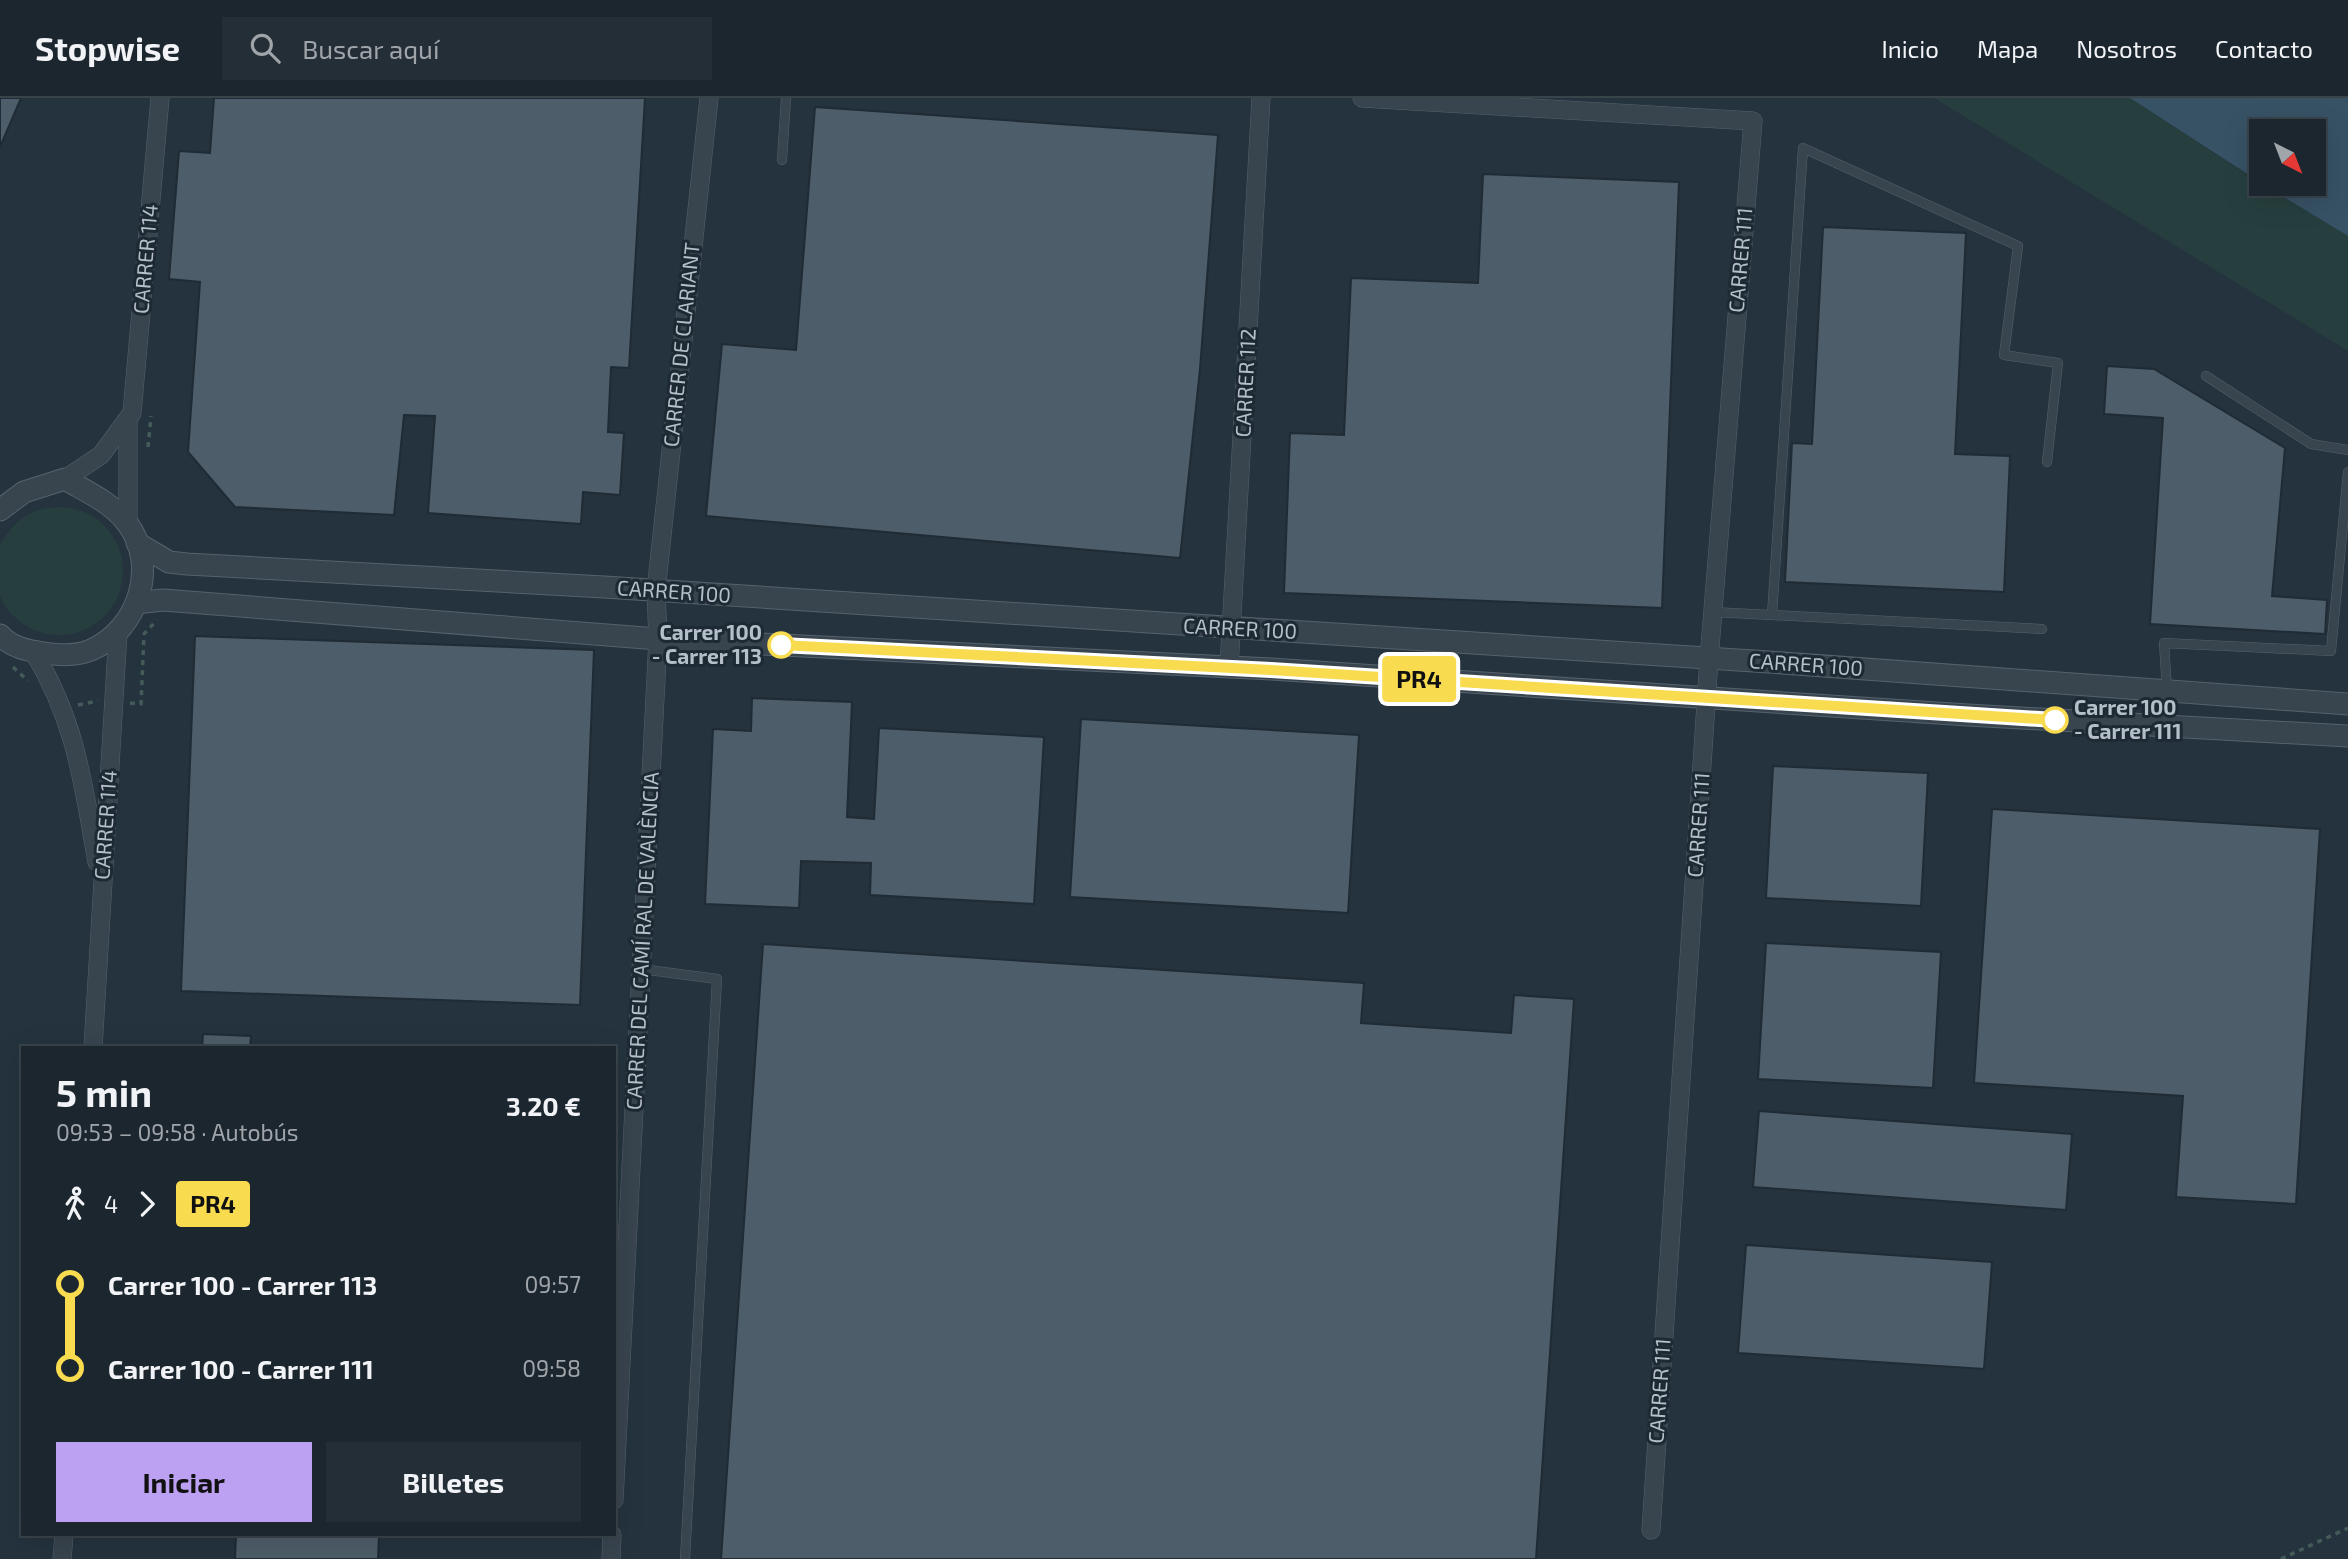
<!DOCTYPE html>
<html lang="es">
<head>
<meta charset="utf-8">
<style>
  :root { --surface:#1b262e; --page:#242e36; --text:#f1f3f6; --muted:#a0a5aa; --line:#39434a; --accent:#bca0f2 }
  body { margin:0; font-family:"Exo 2",sans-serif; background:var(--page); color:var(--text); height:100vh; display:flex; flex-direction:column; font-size:26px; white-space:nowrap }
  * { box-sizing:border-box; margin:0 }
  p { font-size:23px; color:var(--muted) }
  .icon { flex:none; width:38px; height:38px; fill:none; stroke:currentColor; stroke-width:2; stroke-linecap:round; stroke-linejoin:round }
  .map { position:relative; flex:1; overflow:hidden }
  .drawer { position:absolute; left:21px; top:948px; width:595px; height:490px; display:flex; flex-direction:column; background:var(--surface); border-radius:0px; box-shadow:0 7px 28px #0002,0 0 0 2px var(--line) }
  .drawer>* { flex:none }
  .badge { padding:0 14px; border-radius:5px; font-size:24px; line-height:46px }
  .needle { width:46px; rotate:138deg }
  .controls { position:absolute; left:2249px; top:21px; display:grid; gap:14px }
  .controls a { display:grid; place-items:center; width:77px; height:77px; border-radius:0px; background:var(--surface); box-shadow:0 7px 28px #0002,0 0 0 2px var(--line); font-size:35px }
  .map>.badge { position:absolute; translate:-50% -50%; box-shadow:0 0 0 4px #fff }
  .legs { display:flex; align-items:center; gap:10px; height:77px; padding:0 35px; font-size:23px }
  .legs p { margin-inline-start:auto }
  .head { display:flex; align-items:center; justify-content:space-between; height:119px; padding:0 35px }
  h1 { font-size:38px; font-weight:700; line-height:52px }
  .action { display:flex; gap:14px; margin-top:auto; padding:14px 35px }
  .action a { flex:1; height:80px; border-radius:0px; background:var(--accent); color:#111; font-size:28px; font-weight:700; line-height:80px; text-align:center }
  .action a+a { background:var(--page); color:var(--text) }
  ul { padding:0 35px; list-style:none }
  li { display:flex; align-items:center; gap:24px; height:84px; font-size:26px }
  li i { display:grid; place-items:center; width:10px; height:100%; margin:0 9px; background:currentColor }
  li i::after { content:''; width:18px; height:18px; margin:-9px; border:5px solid; border-radius:50%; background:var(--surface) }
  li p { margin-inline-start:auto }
  li:first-child i { background:linear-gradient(#0000 50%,currentColor 0) }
  li:last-child i { background:linear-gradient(currentColor 50%,#0000 0) }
  header { display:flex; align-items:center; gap:42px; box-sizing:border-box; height:98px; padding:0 35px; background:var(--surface); border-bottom:2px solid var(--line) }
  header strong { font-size:33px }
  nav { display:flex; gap:38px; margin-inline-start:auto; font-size:24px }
  .search { width:490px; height:63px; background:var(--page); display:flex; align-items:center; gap:18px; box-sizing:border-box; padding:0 24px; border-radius:0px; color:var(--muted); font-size:26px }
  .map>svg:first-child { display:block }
</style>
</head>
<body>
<header>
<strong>Stopwise</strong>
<div class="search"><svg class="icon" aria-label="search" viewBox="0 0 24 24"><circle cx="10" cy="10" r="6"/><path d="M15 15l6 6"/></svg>Buscar aquí</div>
<nav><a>Inicio</a><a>Mapa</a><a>Nosotros</a><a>Contacto</a></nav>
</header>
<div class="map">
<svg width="2348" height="1461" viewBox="0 0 2348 1461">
  <rect width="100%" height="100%" fill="#24333e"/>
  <g fill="#263f3e">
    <path d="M 1934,0 L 2130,0 L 2261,86 L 2348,138 L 2348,253 Z"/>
    <circle cx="59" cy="473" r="64"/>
  </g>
  <path fill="#375265" d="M 2130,0 L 2348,0 L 2348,138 L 2262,86 L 2314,86 L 2314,33 L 2261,33 L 2261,85 Z"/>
  <g fill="#4d5d69" stroke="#1f2b35" stroke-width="2">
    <path d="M 0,0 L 21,0 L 0,49 Z"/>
    <path d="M 214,0 L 645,0 L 629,270 L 611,269 L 608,334 L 624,335 L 620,397 L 583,394 L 581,426 L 428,415 L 435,318 L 404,317 L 394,417 L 235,409 L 188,354 L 200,184 L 169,181 L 179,53 L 210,55 Z"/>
    <path d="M 815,9 L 1218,37 L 1200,271 L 1180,460 L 706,418 L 722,246 L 796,252 Z"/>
    <path d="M 1483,76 L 1679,84 L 1662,510 L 1284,495 L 1290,335 L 1344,337 L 1351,180 L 1478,185 Z"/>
    <path d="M 1823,129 L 1966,135 L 1955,356 L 2010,358 L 2004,494 L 1785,484 L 1792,345 L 1812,346 Z"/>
    <path d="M 2107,268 L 2154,271 L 2285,350 L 2272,498 L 2327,502 L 2325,536 L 2150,526 L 2163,320 L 2104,316 Z"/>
    <path d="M 195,538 L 594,552 L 580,907 L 181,893 Z"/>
    <path d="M 752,600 L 852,604 L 847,719 L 874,721 L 879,630 L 1044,639 L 1034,806 L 870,797 L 871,765 L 801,763 L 799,810 L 705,806 L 713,631 L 751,633 Z"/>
    <path d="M 1081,621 L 1359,637 L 1348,815 L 1070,799 Z"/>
    <path d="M 1773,668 L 1928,675 L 1921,808 L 1766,800 Z"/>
    <path d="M 1992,711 L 2320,731 L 2296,1106 L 2176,1099 L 2183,998 L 1974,985 Z"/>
    <path d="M 1766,845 L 1941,854 L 1933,990 L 1758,981 Z"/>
    <path d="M 763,846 L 1364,885 L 1361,925 L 1511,935 L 1514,897 L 1574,901 L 1536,1461 L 721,1461 Z"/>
    <path d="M 203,936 L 251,938 L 250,950 L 202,950 Z"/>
    <path d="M 1759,1013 L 2072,1036 L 2066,1112 L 1753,1089 Z"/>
    <path d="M 1746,1147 L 1992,1164 L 1984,1271 L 1738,1255 Z"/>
    <path d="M 236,1437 L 379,1437 L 378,1461 L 235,1461 Z"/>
  </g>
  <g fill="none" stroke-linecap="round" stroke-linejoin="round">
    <g stroke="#56626c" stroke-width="10">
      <g id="service">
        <path d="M 782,62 L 786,0"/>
        <path d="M 2206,278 L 2311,346 L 2348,352"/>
        <path d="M 1713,514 L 2042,531"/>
        <path d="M 1772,517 L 1803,50 L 2018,148 L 2004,257 L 2058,265 L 2047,364"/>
        <path d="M 2167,592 L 2164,545 L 2331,553 L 2348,374"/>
        <path d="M 641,871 L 717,881 L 685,1461"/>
      </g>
    </g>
    <g stroke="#56626c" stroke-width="19">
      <g id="minor">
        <path d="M 1362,0 L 1753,23 L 1709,561 L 1651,1432"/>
        <path d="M 65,381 L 101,357 L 132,315 L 160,0"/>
        <path d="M 128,426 L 128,322"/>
        <path d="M 33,553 C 76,623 83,685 97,764"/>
        <path d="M 1229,569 L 1261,0"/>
        <path d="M 93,950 L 118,534"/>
        <path d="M 614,1402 L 658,541 L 656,493 L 709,0"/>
        <path d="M 62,1461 L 64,1437"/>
        <path d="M 611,1461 L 612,1437"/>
      </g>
    </g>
    <g stroke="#56626c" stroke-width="23">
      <g id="tertiary">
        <path d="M 0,412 L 24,394 L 65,381 C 87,394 111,404 127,425 C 159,467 139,531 91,552 C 74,559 56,557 38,554 C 24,552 10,548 0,537"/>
        <path d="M 137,445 L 169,464 L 187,466 L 604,489 L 1769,564 L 2348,606"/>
        <path d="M 136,505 L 163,502 L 658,541 L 1271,571 L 1968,617 L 2348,638"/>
      </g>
    </g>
    <g stroke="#445b5a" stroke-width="3.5" stroke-dasharray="5 5" stroke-linecap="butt">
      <path d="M 148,349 L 151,318"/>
      <path d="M 13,569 L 28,583"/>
      <path d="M 130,605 L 141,606 L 144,536 L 157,522"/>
      <path d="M 78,607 L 98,603"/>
      <path d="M 2281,1461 L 2348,1430"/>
    </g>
    <use href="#service" stroke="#38444e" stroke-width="9"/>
    <use href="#minor" stroke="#38444e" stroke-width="18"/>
    <use href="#tertiary" stroke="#38444e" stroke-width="21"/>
  </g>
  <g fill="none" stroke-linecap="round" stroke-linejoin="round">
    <g stroke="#fff" stroke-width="16">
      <path id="line-1" d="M 781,547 L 1271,572 L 2055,622"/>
    </g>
    <use href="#line-1" stroke="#f9db4f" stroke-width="10"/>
  </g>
  <g fill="#fff" stroke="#f9db4f" stroke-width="3.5">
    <circle cx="781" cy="547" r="12"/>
    <circle cx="2055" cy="622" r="12"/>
  </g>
  <g text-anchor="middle" stroke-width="6" stroke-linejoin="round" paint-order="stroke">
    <g font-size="21" fill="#b4bfc9" stroke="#1d2933">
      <text transform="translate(146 161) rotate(-85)" y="7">CARRER 114</text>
      <text transform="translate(1741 162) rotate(-85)" y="7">CARRER 111</text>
      <text transform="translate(682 247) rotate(-84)" y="7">CARRER DE CLARIANT</text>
      <text transform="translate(1246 285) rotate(-87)" y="7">CARRER 112</text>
      <text transform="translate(674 494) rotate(4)" y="7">CARRER 100</text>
      <text transform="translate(1240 531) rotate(3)" y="7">CARRER 100</text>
      <text transform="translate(1806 567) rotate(4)" y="7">CARRER 100</text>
      <text transform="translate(106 727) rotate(-86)" y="7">CARRER 114</text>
      <text transform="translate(1699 727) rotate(-86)" y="7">CARRER 111</text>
      <text transform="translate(643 843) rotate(-87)" y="7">CARRER DEL CAMÍ RAL DE VALÈNCIA</text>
      <text transform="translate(1660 1293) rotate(-86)" y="7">CARRER 111</text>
    </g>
    <g font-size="21" font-weight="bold" fill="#b4bfc9" stroke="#1d2933" text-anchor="end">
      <text x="762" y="542">Carrer 100<tspan x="762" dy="24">- Carrer 113</tspan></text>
      <text x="2074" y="617" text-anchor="start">Carrer 100<tspan x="2074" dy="24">- Carrer 111</tspan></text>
    </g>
  </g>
</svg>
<div class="controls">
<a><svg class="needle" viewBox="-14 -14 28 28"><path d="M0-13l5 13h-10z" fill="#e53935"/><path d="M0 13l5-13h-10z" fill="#a0a5aa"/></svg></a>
</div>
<b class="badge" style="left:1419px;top:581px;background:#f9db4f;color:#111">PR4</b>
<section class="drawer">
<div class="head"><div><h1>5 min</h1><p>09:53 – 09:58 · Autobús</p></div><b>3.20 €</b></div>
<div class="legs"><svg class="icon" aria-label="walk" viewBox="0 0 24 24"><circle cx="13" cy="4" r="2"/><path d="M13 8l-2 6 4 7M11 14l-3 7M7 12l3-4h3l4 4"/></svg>4<svg class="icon" aria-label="forward" viewBox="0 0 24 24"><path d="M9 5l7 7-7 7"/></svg><b class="badge" style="background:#f9db4f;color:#111">PR4</b></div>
<ul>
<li><i style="color:#f9db4f"></i><b>Carrer 100 - Carrer 113</b><p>09:57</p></li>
<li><i style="color:#f9db4f"></i><b>Carrer 100 - Carrer 111</b><p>09:58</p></li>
</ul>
<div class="action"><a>Iniciar</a><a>Billetes</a></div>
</section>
</div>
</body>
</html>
